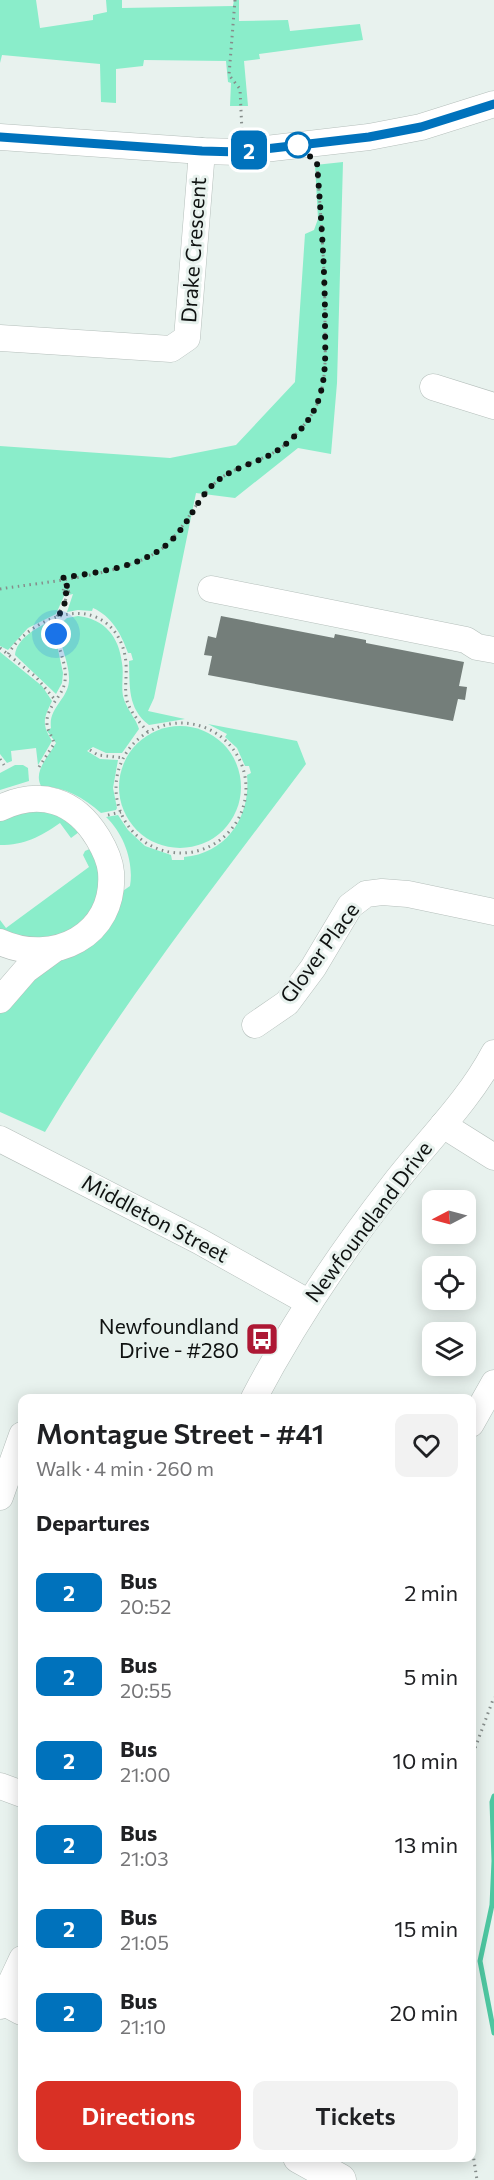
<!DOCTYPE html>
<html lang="en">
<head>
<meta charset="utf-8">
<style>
  :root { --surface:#fff; --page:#f2f2f2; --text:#202124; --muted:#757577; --accent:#d93025 }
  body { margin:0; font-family:Commissioner,sans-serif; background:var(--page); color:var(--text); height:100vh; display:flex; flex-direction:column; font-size:22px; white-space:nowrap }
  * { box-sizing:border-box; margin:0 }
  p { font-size:20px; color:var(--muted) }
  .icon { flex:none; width:33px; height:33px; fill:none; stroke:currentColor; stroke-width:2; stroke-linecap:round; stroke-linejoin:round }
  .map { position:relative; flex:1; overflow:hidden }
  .sheet { position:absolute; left:18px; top:1394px; width:458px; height:768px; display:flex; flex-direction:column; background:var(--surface); border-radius:12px; box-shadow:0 3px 15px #0003 }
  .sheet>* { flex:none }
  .badge { padding:0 12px; border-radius:9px; font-size:21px; line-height:39px }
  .needle { width:39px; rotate:264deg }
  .tools { position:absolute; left:422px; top:1190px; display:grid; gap:12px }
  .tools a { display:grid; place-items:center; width:54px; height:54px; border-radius:12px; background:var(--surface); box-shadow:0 3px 15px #0003; font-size:30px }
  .you { position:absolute; width:30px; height:30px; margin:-15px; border:4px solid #fff; border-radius:50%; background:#1a73e8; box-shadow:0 0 0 9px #1a73e833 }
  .map>.badge { position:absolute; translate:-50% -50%; box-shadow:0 0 0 3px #fff }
  h2 { padding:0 18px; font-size:22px; line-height:54px }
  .round { display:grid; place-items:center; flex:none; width:63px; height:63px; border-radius:12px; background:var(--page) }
  .head { display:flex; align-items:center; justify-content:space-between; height:102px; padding:0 18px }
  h1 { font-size:28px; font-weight:600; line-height:45px }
  .cta { display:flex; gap:12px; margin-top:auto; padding:12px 18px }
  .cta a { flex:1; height:69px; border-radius:12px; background:var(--accent); color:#fff; font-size:24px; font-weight:600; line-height:69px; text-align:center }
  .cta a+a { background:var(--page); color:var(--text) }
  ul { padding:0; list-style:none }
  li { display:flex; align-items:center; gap:18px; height:84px; padding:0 18px }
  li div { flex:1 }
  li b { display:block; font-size:22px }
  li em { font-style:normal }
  li .badge { min-width:66px; font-weight:700; text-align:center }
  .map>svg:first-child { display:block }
</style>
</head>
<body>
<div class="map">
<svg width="494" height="2180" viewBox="0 0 494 2180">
  <rect width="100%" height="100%" fill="#e8f2ee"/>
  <g fill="#8aedca">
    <path d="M 0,0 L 36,0 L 40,28 L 93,20 L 93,15 L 107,12 L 106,0 L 122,0 L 122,8 L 233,6 L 234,0 L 239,0 L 239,21 L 288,20 L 290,31 L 360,24 L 363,40 L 259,54 L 260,59 L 244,61 L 248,106 L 230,106 L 231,83 L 228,82 L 226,61 L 144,60 L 143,66 L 116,69 L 116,103 L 101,102 L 100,64 L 2,55 L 0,63 Z"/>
    <path d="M 343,162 L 337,383 L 331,454 L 298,448 L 235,498 L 196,493 L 154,698 L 148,711 L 185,719 L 149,725 C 127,708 130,686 129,661 L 133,660 L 131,653 L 128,653 C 121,633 111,616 93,608 L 92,611 L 78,610 L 67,612 L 73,594 L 64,596 L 56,614 L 28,628 L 8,650 L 0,646 L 0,446 L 170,458 L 236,445 L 295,382 L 305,234 L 314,230 L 318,219 L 315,165 Z"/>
    <path d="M 78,616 C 105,619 119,637 122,663 C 124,674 121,685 123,696 C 126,709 136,718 139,729 L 122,753 L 106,753 L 93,747 L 87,751 L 100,759 L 118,760 L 113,788 L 117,808 L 116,810 L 101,813 C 83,797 65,787 41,786 C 33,771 49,756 56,743 L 47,731 L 51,728 C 48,708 68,699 69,681 C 70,661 57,641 59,625 L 67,618 Z"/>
    <path d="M 52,621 L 63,673 L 62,683 L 56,694 L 15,655 C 16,639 38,626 52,621 Z"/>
    <path d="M 0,652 L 42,686 L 52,701 C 44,718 41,723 52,741 L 38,765 L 36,748 L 11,751 L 12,761 L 7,763 L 0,754 Z"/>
    <path d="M 208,724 L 297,741 L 306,764 C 216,884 122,1003 45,1132 L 0,1112 L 0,1012 L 117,895 L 130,886 C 134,862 124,834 106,817 L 118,815 L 128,830 L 145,846 L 171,855 L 172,860 L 184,860 L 184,857 C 228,853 251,815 247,775 L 251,773 L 249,766 L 245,766 L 237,748 L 225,737 L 227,734 Z"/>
    <circle cx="180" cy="787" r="61"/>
    <path d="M 15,765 L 23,765 L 28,768 L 29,781 L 0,790 L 0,773 Z"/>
    <path d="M 37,807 L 67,816 L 79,832 L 71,838 L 60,823 C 40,837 25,845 0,845 L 0,818 Z"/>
    <path d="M 94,847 L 103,872 L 94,915 L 59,943 L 0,938 L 0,920 L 6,928 L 89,867 L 83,855 L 85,851 Z"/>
  </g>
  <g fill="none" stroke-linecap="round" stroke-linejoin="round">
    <path stroke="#4ec7a1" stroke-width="5" d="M 494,1796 L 492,1802 L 494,1861 L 492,1905 L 480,1961 L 494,2033"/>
  </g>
  <path fill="#747e7a" d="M 221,616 L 334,638 L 335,634 L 366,640 L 366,643 L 464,662 L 459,686 L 467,687 L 465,700 L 458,699 L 453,721 L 208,675 L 212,656 L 204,655 L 208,636 L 216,638 Z"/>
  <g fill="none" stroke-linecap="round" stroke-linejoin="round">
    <g stroke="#b5bfbb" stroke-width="27">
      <g id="minor">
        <path d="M 0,137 L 202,151 L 239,152 L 369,137 L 421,127 L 494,104"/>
        <path d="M 0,338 L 171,349 L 187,338 L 202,151"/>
        <path d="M 433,387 L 494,406"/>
        <path d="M 211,589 L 466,640 L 477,647 L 494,650"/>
        <path d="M 0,808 C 40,789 75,800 98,838 C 104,848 110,860 111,872 C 116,936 53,966 0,942"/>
        <path d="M 0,1000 L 26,970 L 52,951"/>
        <path d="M 255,1025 L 287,1003 L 313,968 L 350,906 L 366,894 L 382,892 L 408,894 L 494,912"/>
        <path d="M 443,1125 L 494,1157"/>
        <path d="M 0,1139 L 199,1241 L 308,1302"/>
        <path d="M 254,1398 C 294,1322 341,1252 394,1184 C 428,1140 468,1102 494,1053"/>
        <path d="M 471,1424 L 494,1383"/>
        <path d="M 0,1497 L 22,1435"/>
        <path d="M 0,1786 L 22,1794"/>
        <path d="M 0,2006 L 22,1959"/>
      </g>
    </g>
    <g stroke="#b5bfbb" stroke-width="33">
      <g id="major">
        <path d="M 0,1997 L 22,2009"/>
        <path d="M 299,2157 L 340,2180"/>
      </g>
    </g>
    <g stroke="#868d8b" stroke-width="3" stroke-dasharray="1.5 4.5" stroke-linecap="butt">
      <path d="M 235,0 L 229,75 L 240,89 L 242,132"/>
      <path d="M 62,578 L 65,585 L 62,594 L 71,591 L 65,585"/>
      <path d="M 0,589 C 43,582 133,575 165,546 C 186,527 195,501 216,482 C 236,464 266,462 287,443 C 301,430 315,414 320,396 C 327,373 325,347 325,323 C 325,270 321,218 317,165"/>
      <path d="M 0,648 L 36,677 L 56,701"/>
      <path d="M 8,654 C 20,635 41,620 64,615 C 98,607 124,630 126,664 C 127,677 124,689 127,701 C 131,713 140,723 148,732"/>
      <circle cx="181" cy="788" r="65"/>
      <path d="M 90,750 L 98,755 L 124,758"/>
      <path d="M 0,759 L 4,765"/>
      <path d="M 39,767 L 54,744 C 53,736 47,732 47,723 C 46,706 63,697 65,681 C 68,661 53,642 56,622 C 57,611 68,603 66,593"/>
      <path d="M 108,815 L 121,812"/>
      <path d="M 471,1759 L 494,1697"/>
      <path d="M 471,2141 L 477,2180"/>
    </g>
    <use href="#minor" stroke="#fff" stroke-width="26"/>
    <use href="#major" stroke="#fff" stroke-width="32"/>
  </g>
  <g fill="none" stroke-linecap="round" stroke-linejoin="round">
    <g stroke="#fff" stroke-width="14">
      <path id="line" d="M 0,137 L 202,151 L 239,152 L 369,137 L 421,127 L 494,104"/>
    </g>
    <use href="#line" stroke="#0072bc" stroke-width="9"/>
    <path stroke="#0f1211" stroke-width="6" stroke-dasharray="0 10.8" d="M 56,634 L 56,622 L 67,598 L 66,593 L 70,591 L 62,578 C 102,571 151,567 178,533 C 192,517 199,496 216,482 C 237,464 267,462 287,443 C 302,430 315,414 320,395 C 327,371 325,346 325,322 C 325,269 321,216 317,163 L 298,145"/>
  </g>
  <defs>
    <g id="bus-square" transform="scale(1.725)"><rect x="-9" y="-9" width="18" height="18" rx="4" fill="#ad1834" stroke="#e8f2ee"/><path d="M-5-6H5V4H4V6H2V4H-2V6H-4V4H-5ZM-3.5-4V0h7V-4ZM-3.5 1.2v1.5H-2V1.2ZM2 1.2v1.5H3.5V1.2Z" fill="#fff"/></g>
  </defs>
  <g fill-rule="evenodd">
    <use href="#bus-square" x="262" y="1339"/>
  </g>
  <circle fill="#fff" stroke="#0072bc" stroke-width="3" cx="298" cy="145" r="12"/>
  <g text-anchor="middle" stroke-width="6" stroke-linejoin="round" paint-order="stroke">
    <g font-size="21" fill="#0f1211" stroke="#e8f2ee">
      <text transform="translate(194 250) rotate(-86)" y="7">Drake Crescent</text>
      <text transform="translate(320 953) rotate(-54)" y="7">Glover Place</text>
      <text transform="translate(155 1219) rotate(28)" y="7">Middleton Street</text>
      <text transform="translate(369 1222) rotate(-53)" y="7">Newfoundland Drive</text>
    </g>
    <g font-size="21" fill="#0f1211" stroke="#e8f2ee" text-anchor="end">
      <text x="239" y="1334">Newfoundland<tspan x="239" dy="24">Drive - #280</tspan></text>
    </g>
  </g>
</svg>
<div class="tools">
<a><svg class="needle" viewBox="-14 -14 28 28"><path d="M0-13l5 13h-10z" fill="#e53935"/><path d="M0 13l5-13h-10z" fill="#757577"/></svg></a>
<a><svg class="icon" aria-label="locate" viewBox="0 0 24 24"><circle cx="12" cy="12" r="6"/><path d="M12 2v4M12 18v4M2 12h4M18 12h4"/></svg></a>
<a><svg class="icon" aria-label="layers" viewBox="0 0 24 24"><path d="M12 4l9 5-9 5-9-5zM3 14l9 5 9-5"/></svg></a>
</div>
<div class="you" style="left:56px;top:634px"></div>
<b class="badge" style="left:249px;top:150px;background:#0072bc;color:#fff">2</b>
<section class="sheet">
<div class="head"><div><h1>Montague Street - #41</h1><p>Walk · 4 min · 260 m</p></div><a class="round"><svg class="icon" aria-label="heart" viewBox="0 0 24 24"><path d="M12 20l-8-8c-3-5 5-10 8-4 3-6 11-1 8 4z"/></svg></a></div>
<h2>Departures</h2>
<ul>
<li><span class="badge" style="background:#0072bc;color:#fff">2</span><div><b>Bus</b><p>20:52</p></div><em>2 min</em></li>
<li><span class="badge" style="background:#0072bc;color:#fff">2</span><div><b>Bus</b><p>20:55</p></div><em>5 min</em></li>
<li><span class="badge" style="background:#0072bc;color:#fff">2</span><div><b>Bus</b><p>21:00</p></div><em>10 min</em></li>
<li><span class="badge" style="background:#0072bc;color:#fff">2</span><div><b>Bus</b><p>21:03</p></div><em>13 min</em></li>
<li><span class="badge" style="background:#0072bc;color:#fff">2</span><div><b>Bus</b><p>21:05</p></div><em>15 min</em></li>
<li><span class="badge" style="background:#0072bc;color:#fff">2</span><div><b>Bus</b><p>21:10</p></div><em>20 min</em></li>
</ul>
<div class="cta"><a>Directions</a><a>Tickets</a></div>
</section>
</div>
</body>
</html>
